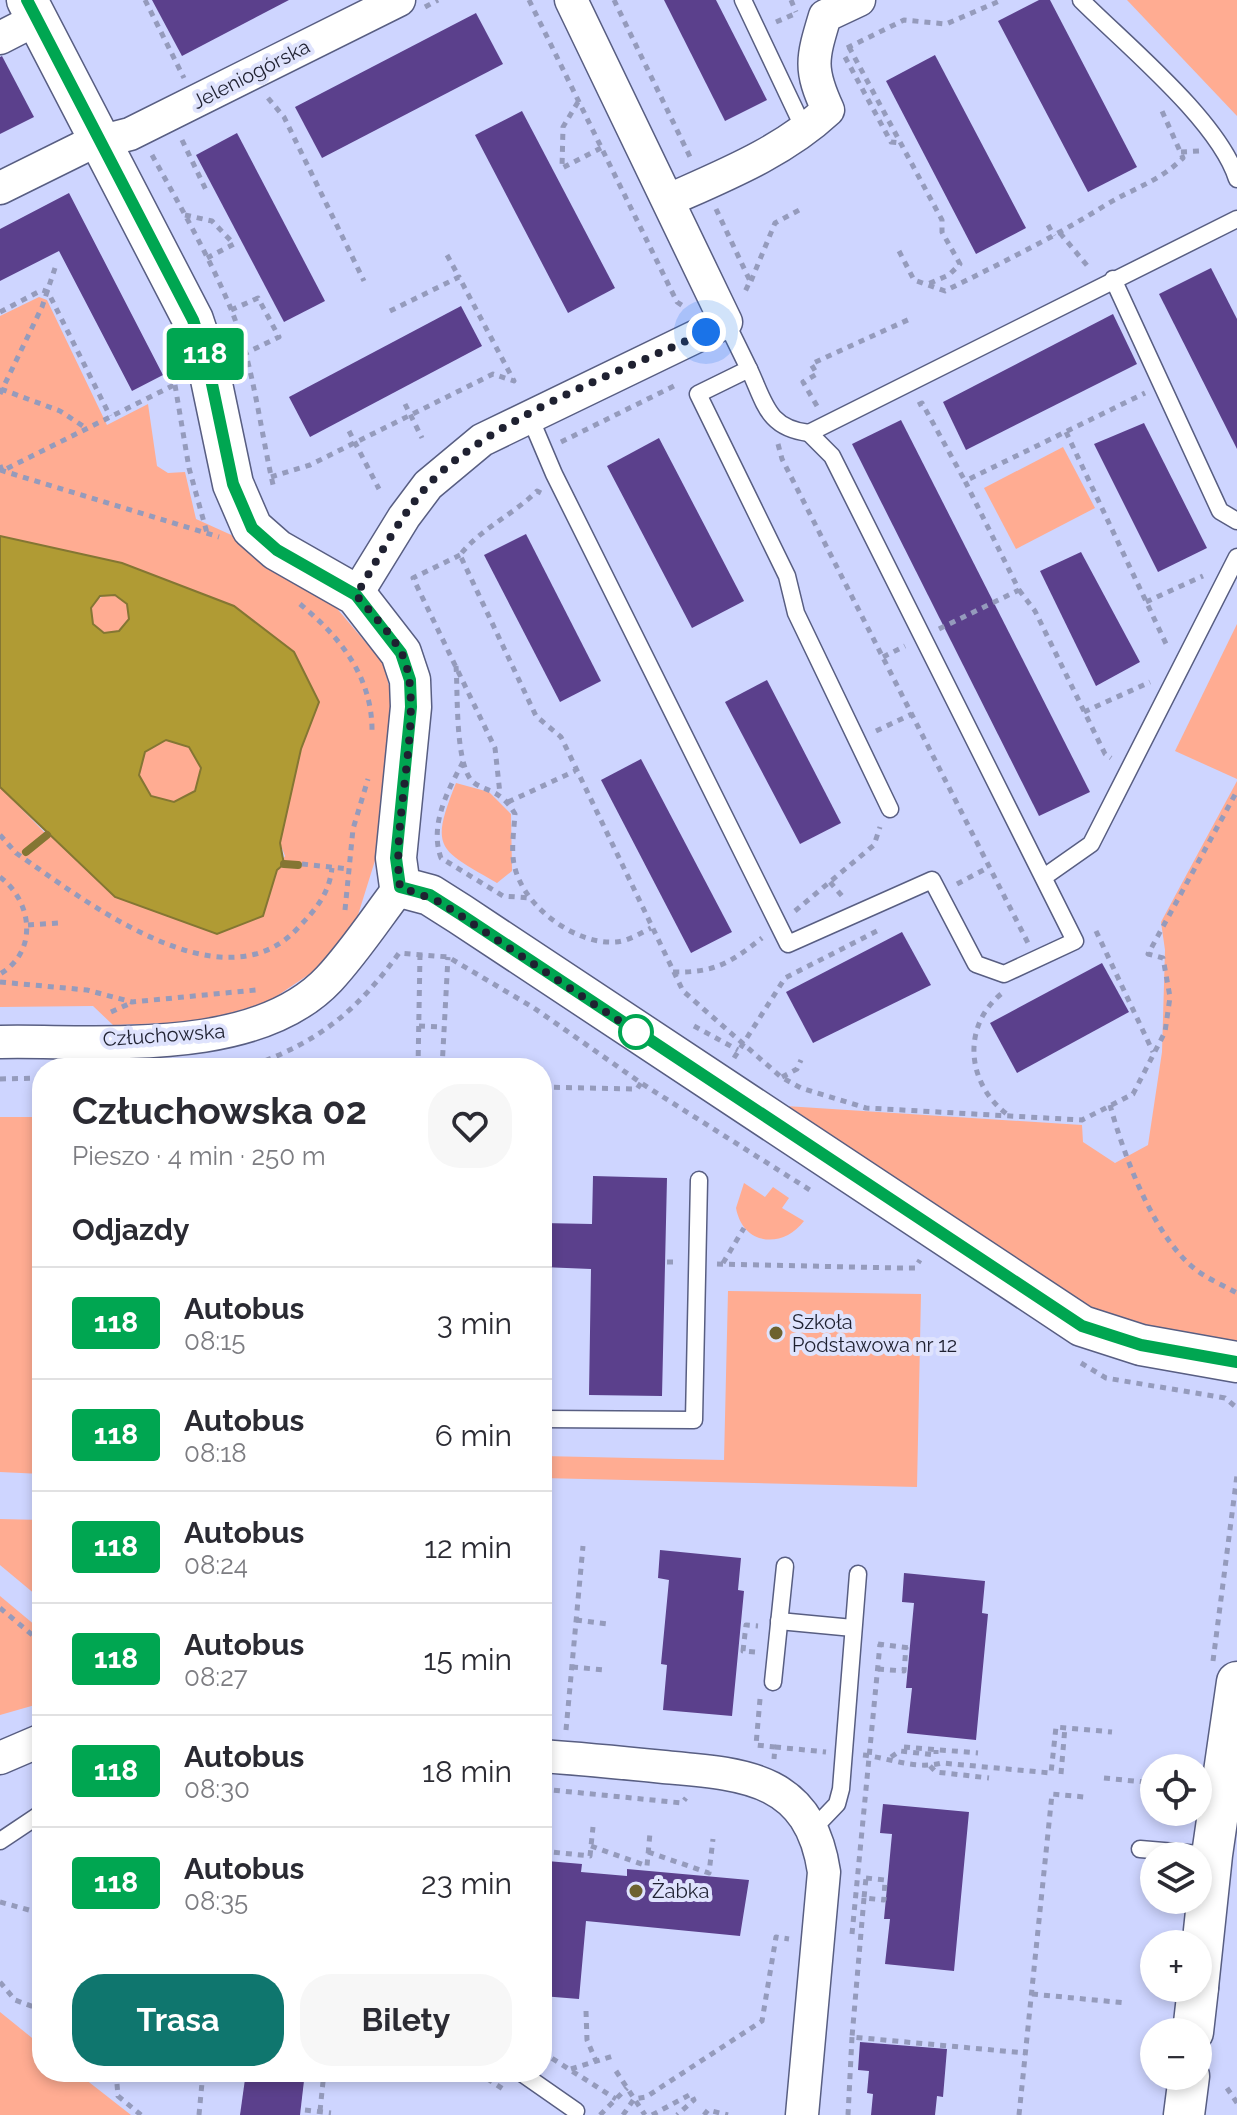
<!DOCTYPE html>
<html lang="pl">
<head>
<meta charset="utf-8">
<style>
  :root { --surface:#fff; --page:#f7f7f7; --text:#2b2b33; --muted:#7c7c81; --line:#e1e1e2; --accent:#0f766e }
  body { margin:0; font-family:Raleway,sans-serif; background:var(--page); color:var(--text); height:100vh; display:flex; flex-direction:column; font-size:30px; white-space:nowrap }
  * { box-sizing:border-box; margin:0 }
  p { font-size:26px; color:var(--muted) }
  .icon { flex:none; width:44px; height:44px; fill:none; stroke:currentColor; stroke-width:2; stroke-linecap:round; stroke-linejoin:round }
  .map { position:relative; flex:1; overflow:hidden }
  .panel { position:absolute; left:32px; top:1058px; width:520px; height:1024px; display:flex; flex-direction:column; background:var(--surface); border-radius:32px; box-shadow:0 4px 12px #0003 }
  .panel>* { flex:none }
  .badge { padding:0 16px; border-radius:6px; font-size:28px; line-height:52px }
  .fabs { position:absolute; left:1140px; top:1754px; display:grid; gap:16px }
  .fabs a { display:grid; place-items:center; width:72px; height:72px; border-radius:50%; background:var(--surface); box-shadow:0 4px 12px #0003; font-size:40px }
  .you { position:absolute; width:40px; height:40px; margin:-20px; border:6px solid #fff; border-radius:50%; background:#1a73e8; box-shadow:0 0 0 12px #1a73e833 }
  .map>.badge { position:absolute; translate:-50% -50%; box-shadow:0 0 0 4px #fff }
  h2 { padding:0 40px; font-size:30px; line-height:72px }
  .round { display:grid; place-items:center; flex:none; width:84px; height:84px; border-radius:32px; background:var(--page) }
  .summary { display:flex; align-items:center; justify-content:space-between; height:136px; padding:0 40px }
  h1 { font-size:38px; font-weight:700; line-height:60px }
  .button { display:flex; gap:16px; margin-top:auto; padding:16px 40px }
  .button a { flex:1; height:92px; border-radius:32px; background:var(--accent); color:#fff; font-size:32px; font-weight:700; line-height:92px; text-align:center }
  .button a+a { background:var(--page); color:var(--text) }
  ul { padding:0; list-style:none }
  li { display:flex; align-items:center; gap:24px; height:112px; padding:0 40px; border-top:2px solid var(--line) }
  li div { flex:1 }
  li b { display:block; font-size:30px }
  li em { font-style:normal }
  li .badge { min-width:88px; font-weight:700; text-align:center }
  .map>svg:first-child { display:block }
</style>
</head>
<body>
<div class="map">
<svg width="1237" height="2115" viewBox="0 0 1237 2115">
  <rect width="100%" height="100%" fill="#ced5ff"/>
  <g fill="#ffac92">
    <path d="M 1127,0 L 1237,0 L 1237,116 Z"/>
    <path d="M 39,297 L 47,300 L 107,425 L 148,404 L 157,466 L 168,473 L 185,472 L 196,519 L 238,538 L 334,605 L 383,663 L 394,705 L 378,851 L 358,915 L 338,944 L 314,971 L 268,1002 L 199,1022 L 113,1025 L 93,1006 L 0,1007 L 0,787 L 47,835 L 263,915 L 277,870 L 285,856 L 280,843 L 301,749 L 319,702 L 122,563 L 0,536 L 0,316 Z"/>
    <path d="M 1063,447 L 1095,508 L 1016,549 L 984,488 Z"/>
    <circle cx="110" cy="614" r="19"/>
    <path d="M 1237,624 L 1237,779 L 1175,751 Z"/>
    <circle cx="170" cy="771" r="31"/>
    <path d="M 1237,781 L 1237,1347 L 1099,1316 L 770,1105 L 1082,1125 L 1083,1142 L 1115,1163 L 1148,1145 L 1162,1052 L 1165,950 L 1161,922 Z"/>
    <path d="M 456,783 L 489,792 L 511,814 L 512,871 L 497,883 C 439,849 429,850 456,783 Z"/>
    <path d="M 0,1117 L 42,1117 L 42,1474 L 0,1472 Z"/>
    <path d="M 744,1183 L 765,1197 L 773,1187 L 789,1198 L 782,1208 L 804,1221 C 783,1249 743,1246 736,1208 Z"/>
    <path d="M 728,1291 L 921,1294 L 917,1487 L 542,1478 L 542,1456 L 724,1460 Z"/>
    <path d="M 0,1519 L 42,1520 L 42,1600 L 0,1565 Z"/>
    <path d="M 0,1596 L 42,1631 L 42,1703 L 0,1715 Z"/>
    <path d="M 0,2012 L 42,2046 L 42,2072 L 76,2072 L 131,2115 L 0,2115 Z"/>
  </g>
  <path fill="#b09b34" stroke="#847633" stroke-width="2" fill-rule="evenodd" d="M 0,536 L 122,563 L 234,606 L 294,652 L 319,702 L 301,749 L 280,843 L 284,864 L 277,870 L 263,916 L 217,934 L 115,897 L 0,787 ZM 115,595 L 127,604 L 129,619 L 119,631 L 104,633 L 93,624 L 91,608 L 100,596 ZM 166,740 L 189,747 L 201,768 L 195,791 L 174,802 L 151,796 L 139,775 L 145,752 Z"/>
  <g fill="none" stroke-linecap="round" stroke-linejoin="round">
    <g stroke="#847633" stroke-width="8">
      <path d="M 26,852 L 47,835"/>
      <path d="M 284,864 L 298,865"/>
    </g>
  </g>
  <g fill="#5b408c">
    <path d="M 152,0 L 289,0 L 182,56 Z"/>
    <path d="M 664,0 L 716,0 L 767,100 L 725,121 Z"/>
    <path d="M 1039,0 L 1050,0 L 1137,167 L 1088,192 L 998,21 Z"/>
    <path d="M 476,13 L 503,64 L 322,158 L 295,107 Z"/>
    <path d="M 935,55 L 1026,228 L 976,254 L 886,81 Z"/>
    <path d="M 2,56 L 34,117 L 0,134 L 0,57 Z"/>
    <path d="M 522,111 L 615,288 L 568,313 L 475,135 Z"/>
    <path d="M 237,133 L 325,301 L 284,322 L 196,155 Z"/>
    <path d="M 69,193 L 163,375 L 132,391 L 59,251 L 0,281 L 0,229 Z"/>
    <path d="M 1211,268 L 1237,319 L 1237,449 L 1159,294 Z"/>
    <path d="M 461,306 L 482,346 L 310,437 L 289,397 Z"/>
    <path d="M 1113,314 L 1137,364 L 966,450 L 943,402 Z"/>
    <path d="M 901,420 L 1090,792 L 1039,816 L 852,444 Z"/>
    <path d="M 1144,423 L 1207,548 L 1158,572 L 1094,444 Z"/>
    <path d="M 659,438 L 744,601 L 692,628 L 607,466 Z"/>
    <path d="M 526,534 L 601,681 L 560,702 L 484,555 Z"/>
    <path d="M 1081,552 L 1140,662 L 1096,686 L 1040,571 Z"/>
    <path d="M 767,680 L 841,823 L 800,844 L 725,702 Z"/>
    <path d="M 641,759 L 732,932 L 691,953 L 601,780 Z"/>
    <path d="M 902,932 L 931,985 L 813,1043 L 786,992 Z"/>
    <path d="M 1102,963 L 1129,1012 L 1017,1073 L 990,1023 Z"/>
    <path d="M 593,1176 L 667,1178 L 662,1396 L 589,1395 L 591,1269 L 542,1267 L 542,1223 L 592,1224 Z"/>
    <path d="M 660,1550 L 741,1558 L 738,1590 L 744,1591 L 732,1716 L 663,1710 L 667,1665 L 661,1664 L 669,1580 L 658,1578 Z"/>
    <path d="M 904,1573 L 985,1581 L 982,1613 L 988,1614 L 976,1740 L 907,1733 L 912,1688 L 906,1688 L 914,1603 L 902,1602 Z"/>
    <path d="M 883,1804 L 969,1812 L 954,1971 L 885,1964 L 890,1919 L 884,1919 L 892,1834 L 880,1833 Z"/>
    <path d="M 547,1861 L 582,1864 L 581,1872 L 627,1876 L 627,1869 L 749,1880 L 740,1936 L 586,1921 L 579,1999 L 542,1996 L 542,1862 Z"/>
    <path d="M 860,2042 L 947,2049 L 943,2097 L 937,2096 L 935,2115 L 871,2115 L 873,2094 L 867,2093 L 869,2071 L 858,2070 Z"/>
    <path d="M 246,2072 L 305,2072 L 300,2115 L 240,2115 Z"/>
  </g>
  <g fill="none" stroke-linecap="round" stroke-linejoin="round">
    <g stroke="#585e82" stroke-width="19">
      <g id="service">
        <path d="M 743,0 L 805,131"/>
        <path d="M 1081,0 C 1126,45 1219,121 1237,179"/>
        <path d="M 1113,279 L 1220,511 L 1237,521"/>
        <path d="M 726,322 L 749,369 L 698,394 L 787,576 L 796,613 L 890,809"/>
        <path d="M 749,369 C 765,403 767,428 809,433"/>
        <path d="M 529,415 L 554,474 L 788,944 L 932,880 L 976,964 L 1004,974 L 1075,941 L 832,456 L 809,433 L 1237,219"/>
        <path d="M 1044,877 L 1091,844 L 1237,557"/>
        <path d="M 542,1419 L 694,1420 L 699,1180"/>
        <path d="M 779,1621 L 853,1628"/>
        <path d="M 773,1682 L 785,1566"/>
        <path d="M 813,1829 L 837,1804 L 841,1789 L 858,1574"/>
        <path d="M 0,1841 L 42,1813"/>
        <path d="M 1140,1849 L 1211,1855"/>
        <path d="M 520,2072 L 576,2111"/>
      </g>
    </g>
    <g stroke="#585e82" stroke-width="35">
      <g id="minor">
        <path d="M 0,38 L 37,19"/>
        <path d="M 0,188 L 87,145 L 130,134 L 399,0"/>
        <path d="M 669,200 C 725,175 783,152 828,110 C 809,69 812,59 825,16 L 859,0"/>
        <path d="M 356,595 L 404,517 L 428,485 L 482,440 L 726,322 L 571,0"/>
        <path d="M 0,1042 C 99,1040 255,1058 329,979 C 355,951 377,917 400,887"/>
        <path d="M 542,1756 C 583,1759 624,1763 664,1767 C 744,1774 810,1777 824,1872 L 802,2115"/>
        <path d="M 0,1758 L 42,1740"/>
      </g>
    </g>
    <g stroke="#585e82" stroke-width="43">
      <g id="tertiary">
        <path d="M 27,0 L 193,320 L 208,365 L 233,484 L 252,528 L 277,550 L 356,595 L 401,653 L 410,680 L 411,707 L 396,858 L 400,887 L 430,895 L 460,914 L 1082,1326 L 1141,1345 L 1237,1362"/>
        <path d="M 1198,1987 L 1212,1855 L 1237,1682"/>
        <path d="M 1193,2032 L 1198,1988"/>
        <path d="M 1184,2115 L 1189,2076"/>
      </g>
    </g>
    <g stroke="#959bbc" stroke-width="5" stroke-dasharray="6 6" stroke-linecap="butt">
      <path d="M 145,0 L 184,78"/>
      <path d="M 529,0 L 677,302 L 686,308"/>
      <path d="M 614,0 L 692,161"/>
      <path d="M 791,0 L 796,12"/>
      <path d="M 425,7 L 438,0"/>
      <path d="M 776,22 L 797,13"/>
      <path d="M 849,47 L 942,220 L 942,232 L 960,264 L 949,275 L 928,284"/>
      <path d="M 847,48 L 904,20 L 946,24 L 1002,0"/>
      <path d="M 845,57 L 891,142 L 900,143"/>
      <path d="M 268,98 L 284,117 L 364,281"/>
      <path d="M 578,102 L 563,127 L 562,168 L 601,148"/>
      <path d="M 182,140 L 206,190"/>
      <path d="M 1181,152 L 1200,151"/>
      <path d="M 152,155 C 180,206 209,256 231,309 C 254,366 260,429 274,489"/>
      <path d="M 716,209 L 750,281 L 744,294"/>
      <path d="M 185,215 L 212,221 L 234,244 L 207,258"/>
      <path d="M 1048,225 L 1054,236"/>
      <path d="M 1060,233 L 1090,269"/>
      <path d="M 899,251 L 914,280 L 945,291 C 999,264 1053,238 1104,206 C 1131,189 1159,182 1183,158 L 1162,111"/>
      <path d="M 447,255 L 459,277"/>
      <path d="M 751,281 L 775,223 L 801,209"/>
      <path d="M 231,310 L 258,298 L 279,337 L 246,353"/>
      <path d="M 0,312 L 42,290 L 48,292 L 110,416"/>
      <path d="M 175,385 L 189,468 L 207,533"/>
      <path d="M 1,389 L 60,411 L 86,428"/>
      <path d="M 0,394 L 42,307 L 55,268"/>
      <path d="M 405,404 L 422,438"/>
      <path d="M 918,405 L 922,403 L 965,481"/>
      <path d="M 817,406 L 803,382 L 817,374 L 811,364 L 912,318"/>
      <path d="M 349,431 L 379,489"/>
      <path d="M 1066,432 L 1168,648"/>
      <path d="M 561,442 L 678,384"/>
      <path d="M 778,444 L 782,459 L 1028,943"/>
      <path d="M 0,465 L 2,471 L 178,383"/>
      <path d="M 0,470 L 219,537"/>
      <path d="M 271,477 L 310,465 L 493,374 L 514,381 L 459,277 L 388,312"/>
      <path d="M 541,493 L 537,491 C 513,515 480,529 460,555 L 536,716 L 561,737 L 683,991 L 781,1077 L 801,1088 L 866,1108 L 1082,1120 L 1133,1094 L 1165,1032 L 1170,997 L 1163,958 L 1148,954 L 1237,791"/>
      <path d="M 460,555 L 413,578 L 495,748 L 500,794"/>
      <path d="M 1019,590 L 1035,611 L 1105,754 L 1111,758"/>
      <path d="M 1146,602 L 1203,576"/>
      <path d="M 300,604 C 340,637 373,677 372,733"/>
      <path d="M 939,629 L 1019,590 L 965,481 L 1145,393"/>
      <path d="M 883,657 L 905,646"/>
      <path d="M 456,666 C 458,694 455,759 471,780 C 482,792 500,787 515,814 C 514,830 511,849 514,864 C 522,906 575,945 616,942 C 628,941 641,933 651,928"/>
      <path d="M 1084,712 L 1150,682"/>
      <path d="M 876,731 L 912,714"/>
      <path d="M 463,762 C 448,790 429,825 441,858 L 503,896 L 530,898"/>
      <path d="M 508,802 L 575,771"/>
      <path d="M 0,835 L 16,853 C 83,899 221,1009 297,929 C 315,910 329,895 332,868"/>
      <path d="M 302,864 L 349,869"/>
      <path d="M 0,877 C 32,901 39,951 0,974"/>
      <path d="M 830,882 L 842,896"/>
      <path d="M 957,884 L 989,867"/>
      <path d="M 345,910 L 353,829 L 368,779"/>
      <path d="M 795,911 L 874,845 L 880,827"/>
      <path d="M 28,925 L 59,923"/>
      <path d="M 1096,931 L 1153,1052"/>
      <path d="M 673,972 C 715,973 730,963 762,938"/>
      <path d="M 0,982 L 87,990 L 132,1002 L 256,990"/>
      <path d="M 1001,994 C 961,1027 967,1085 1008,1115"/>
      <path d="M 111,1012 L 131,1003"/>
      <path d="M 419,1026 L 443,1027"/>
      <path d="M 694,1026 L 738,1050"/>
      <path d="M 734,1058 L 785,978 L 877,931"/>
      <path d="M 254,1065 C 320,1041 358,1010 399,953 L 448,957 L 534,1008 L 641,1083 L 813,1192"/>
      <path d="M 243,1068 L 254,1067"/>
      <path d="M 418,1068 L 420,954"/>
      <path d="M 442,1068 L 448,957"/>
      <path d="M 782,1077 L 797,1069 L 801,1060"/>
      <path d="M 0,1079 L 42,1078"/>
      <path d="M 542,1087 L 637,1089 L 641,1083"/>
      <path d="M 1110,1105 C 1124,1156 1155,1241 1199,1272 C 1210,1280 1225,1286 1237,1293"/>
      <path d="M 667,1262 L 679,1262"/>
      <path d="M 723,1263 L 744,1228"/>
      <path d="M 717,1264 L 898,1268 L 915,1268 L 920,1260"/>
      <path d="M 1081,1363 L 1106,1378 L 1225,1398 L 1237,1408"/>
      <path d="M 0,1608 L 42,1643"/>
      <path d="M 576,1620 L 608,1624"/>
      <path d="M 878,1644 L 909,1648"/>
      <path d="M 755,1652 L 743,1651 L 746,1625 L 758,1626"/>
      <path d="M 1213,1661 L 1237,1475"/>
      <path d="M 572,1667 L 605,1670"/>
      <path d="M 878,1669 L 904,1671 L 906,1647"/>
      <path d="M 760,1699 L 756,1745 L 775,1747 L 774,1759"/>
      <path d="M 566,1730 L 583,1546"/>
      <path d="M 775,1747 L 826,1752"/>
      <path d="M 904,1747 L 978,1753"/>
      <path d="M 863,1755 C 890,1758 915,1770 942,1763 L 1051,1773 L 1056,1727 L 1112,1732"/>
      <path d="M 891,1757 L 900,1751 L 936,1755 L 936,1750"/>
      <path d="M 930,1766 L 936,1772 L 989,1778"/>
      <path d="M 1061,1774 L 1065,1727"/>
      <path d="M 1104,1778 L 1154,1783"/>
      <path d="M 542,1789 L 682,1803 L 686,1798"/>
      <path d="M 591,1846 L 647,1866 L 650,1833"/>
      <path d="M 542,1851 L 590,1856 L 593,1827"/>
      <path d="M 543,1851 L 545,1823"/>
      <path d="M 648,1852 L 709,1873 L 713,1839"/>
      <path d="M 866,1878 L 885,1880 L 884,1900 L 864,1898 Z"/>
      <path d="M 864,1898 L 852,2037 L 1025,2053"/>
      <path d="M 0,1902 L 29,1910"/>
      <path d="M 852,1934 L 880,1644"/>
      <path d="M 0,1982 L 15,2000 L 42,2010"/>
      <path d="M 1032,1994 L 1126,2003"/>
      <path d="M 586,2011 L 587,2040 L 596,2061"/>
      <path d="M 542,2052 L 616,2099"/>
      <path d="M 571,2069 L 613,2056"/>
      <path d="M 616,2071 L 645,2115"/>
      <path d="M 116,2072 L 118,2096 L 141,2115"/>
      <path d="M 477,2072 L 506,2091"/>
      <path d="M 1227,2088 L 1237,2103"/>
      <path d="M 305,2110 L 331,2113"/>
      <path d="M 320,2111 L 324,2072"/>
      <path d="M 199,2115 L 203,2072"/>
      <path d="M 600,2115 L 627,2088"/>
      <path d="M 623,2115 L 634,2099 L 646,2097 L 762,2021 L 776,1937 L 789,1939"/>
      <path d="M 652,2115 L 691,2094 L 694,2100 L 677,2115"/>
      <path d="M 704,2115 L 708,2110 L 728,2115"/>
      <path d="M 848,2115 L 852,2037"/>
      <path d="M 1019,2115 L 1052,1794 L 1084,1797"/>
    </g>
    <use href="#service" stroke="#fff" stroke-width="16"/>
    <use href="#minor" stroke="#fff" stroke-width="32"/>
    <use href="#tertiary" stroke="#fff" stroke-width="40"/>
  </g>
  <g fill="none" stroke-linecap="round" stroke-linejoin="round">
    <g stroke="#fff" stroke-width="18">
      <path id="line" d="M 27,0 L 193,320 L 208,365 L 233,484 L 252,528 L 277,550 L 356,595 L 401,653 L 410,680 L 411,707 L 396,858 L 400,887 L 430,895 L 460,914 L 1082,1326 L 1141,1345 L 1237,1362"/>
    </g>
    <use href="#line" stroke="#00a651" stroke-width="12"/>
    <path stroke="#1f2131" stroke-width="8" stroke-dasharray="0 14.4" d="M 636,1032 L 639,1034 L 440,902 L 400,887 C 390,821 427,706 402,654 C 391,633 371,613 356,595 C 379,558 400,515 430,483 C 492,418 622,371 706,332"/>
  </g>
  <circle fill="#fff" stroke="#00a651" stroke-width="4" cx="636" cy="1032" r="16"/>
  <g fill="#6d622f" stroke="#dfe3fd" stroke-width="3">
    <circle cx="776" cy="1333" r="8"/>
    <circle cx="636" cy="1891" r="8"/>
  </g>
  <g text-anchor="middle" stroke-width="8" stroke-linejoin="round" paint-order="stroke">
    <g font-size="20" fill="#1f2131" stroke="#dfe3fd">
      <text transform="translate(251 74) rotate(-27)" y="7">Jeleniogórska</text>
      <text transform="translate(164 1035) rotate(-4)" y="7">Człuchowska</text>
    </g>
    <g font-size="20" fill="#1f2131" stroke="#dfe3fd" text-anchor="start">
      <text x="792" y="1329">Szkoła<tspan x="792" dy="23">Podstawowa nr 12</tspan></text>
      <text x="652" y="1898">Żabka</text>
    </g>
  </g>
</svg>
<div class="fabs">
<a><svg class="icon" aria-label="locate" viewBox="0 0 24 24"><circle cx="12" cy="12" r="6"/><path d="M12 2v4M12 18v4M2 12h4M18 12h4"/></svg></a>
<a><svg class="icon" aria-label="layers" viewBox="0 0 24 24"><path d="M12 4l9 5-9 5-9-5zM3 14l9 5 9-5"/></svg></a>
<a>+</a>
<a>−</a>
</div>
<div class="you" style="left:706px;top:332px"></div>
<b class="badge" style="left:205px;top:354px;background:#00a651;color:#fff">118</b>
<section class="panel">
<div class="summary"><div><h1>Człuchowska 02</h1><p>Pieszo · 4 min · 250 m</p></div><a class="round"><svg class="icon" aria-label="heart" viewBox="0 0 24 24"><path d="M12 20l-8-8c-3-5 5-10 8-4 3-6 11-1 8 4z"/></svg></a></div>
<h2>Odjazdy</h2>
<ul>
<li><span class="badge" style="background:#00a651;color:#fff">118</span><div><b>Autobus</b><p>08:15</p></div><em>3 min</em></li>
<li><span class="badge" style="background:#00a651;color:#fff">118</span><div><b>Autobus</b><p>08:18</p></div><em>6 min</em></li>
<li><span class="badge" style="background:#00a651;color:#fff">118</span><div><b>Autobus</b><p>08:24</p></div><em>12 min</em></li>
<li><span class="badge" style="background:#00a651;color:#fff">118</span><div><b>Autobus</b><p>08:27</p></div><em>15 min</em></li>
<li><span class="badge" style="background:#00a651;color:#fff">118</span><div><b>Autobus</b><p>08:30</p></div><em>18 min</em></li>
<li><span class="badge" style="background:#00a651;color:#fff">118</span><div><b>Autobus</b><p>08:35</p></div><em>23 min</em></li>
</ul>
<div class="button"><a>Trasa</a><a>Bilety</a></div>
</section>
</div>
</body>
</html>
